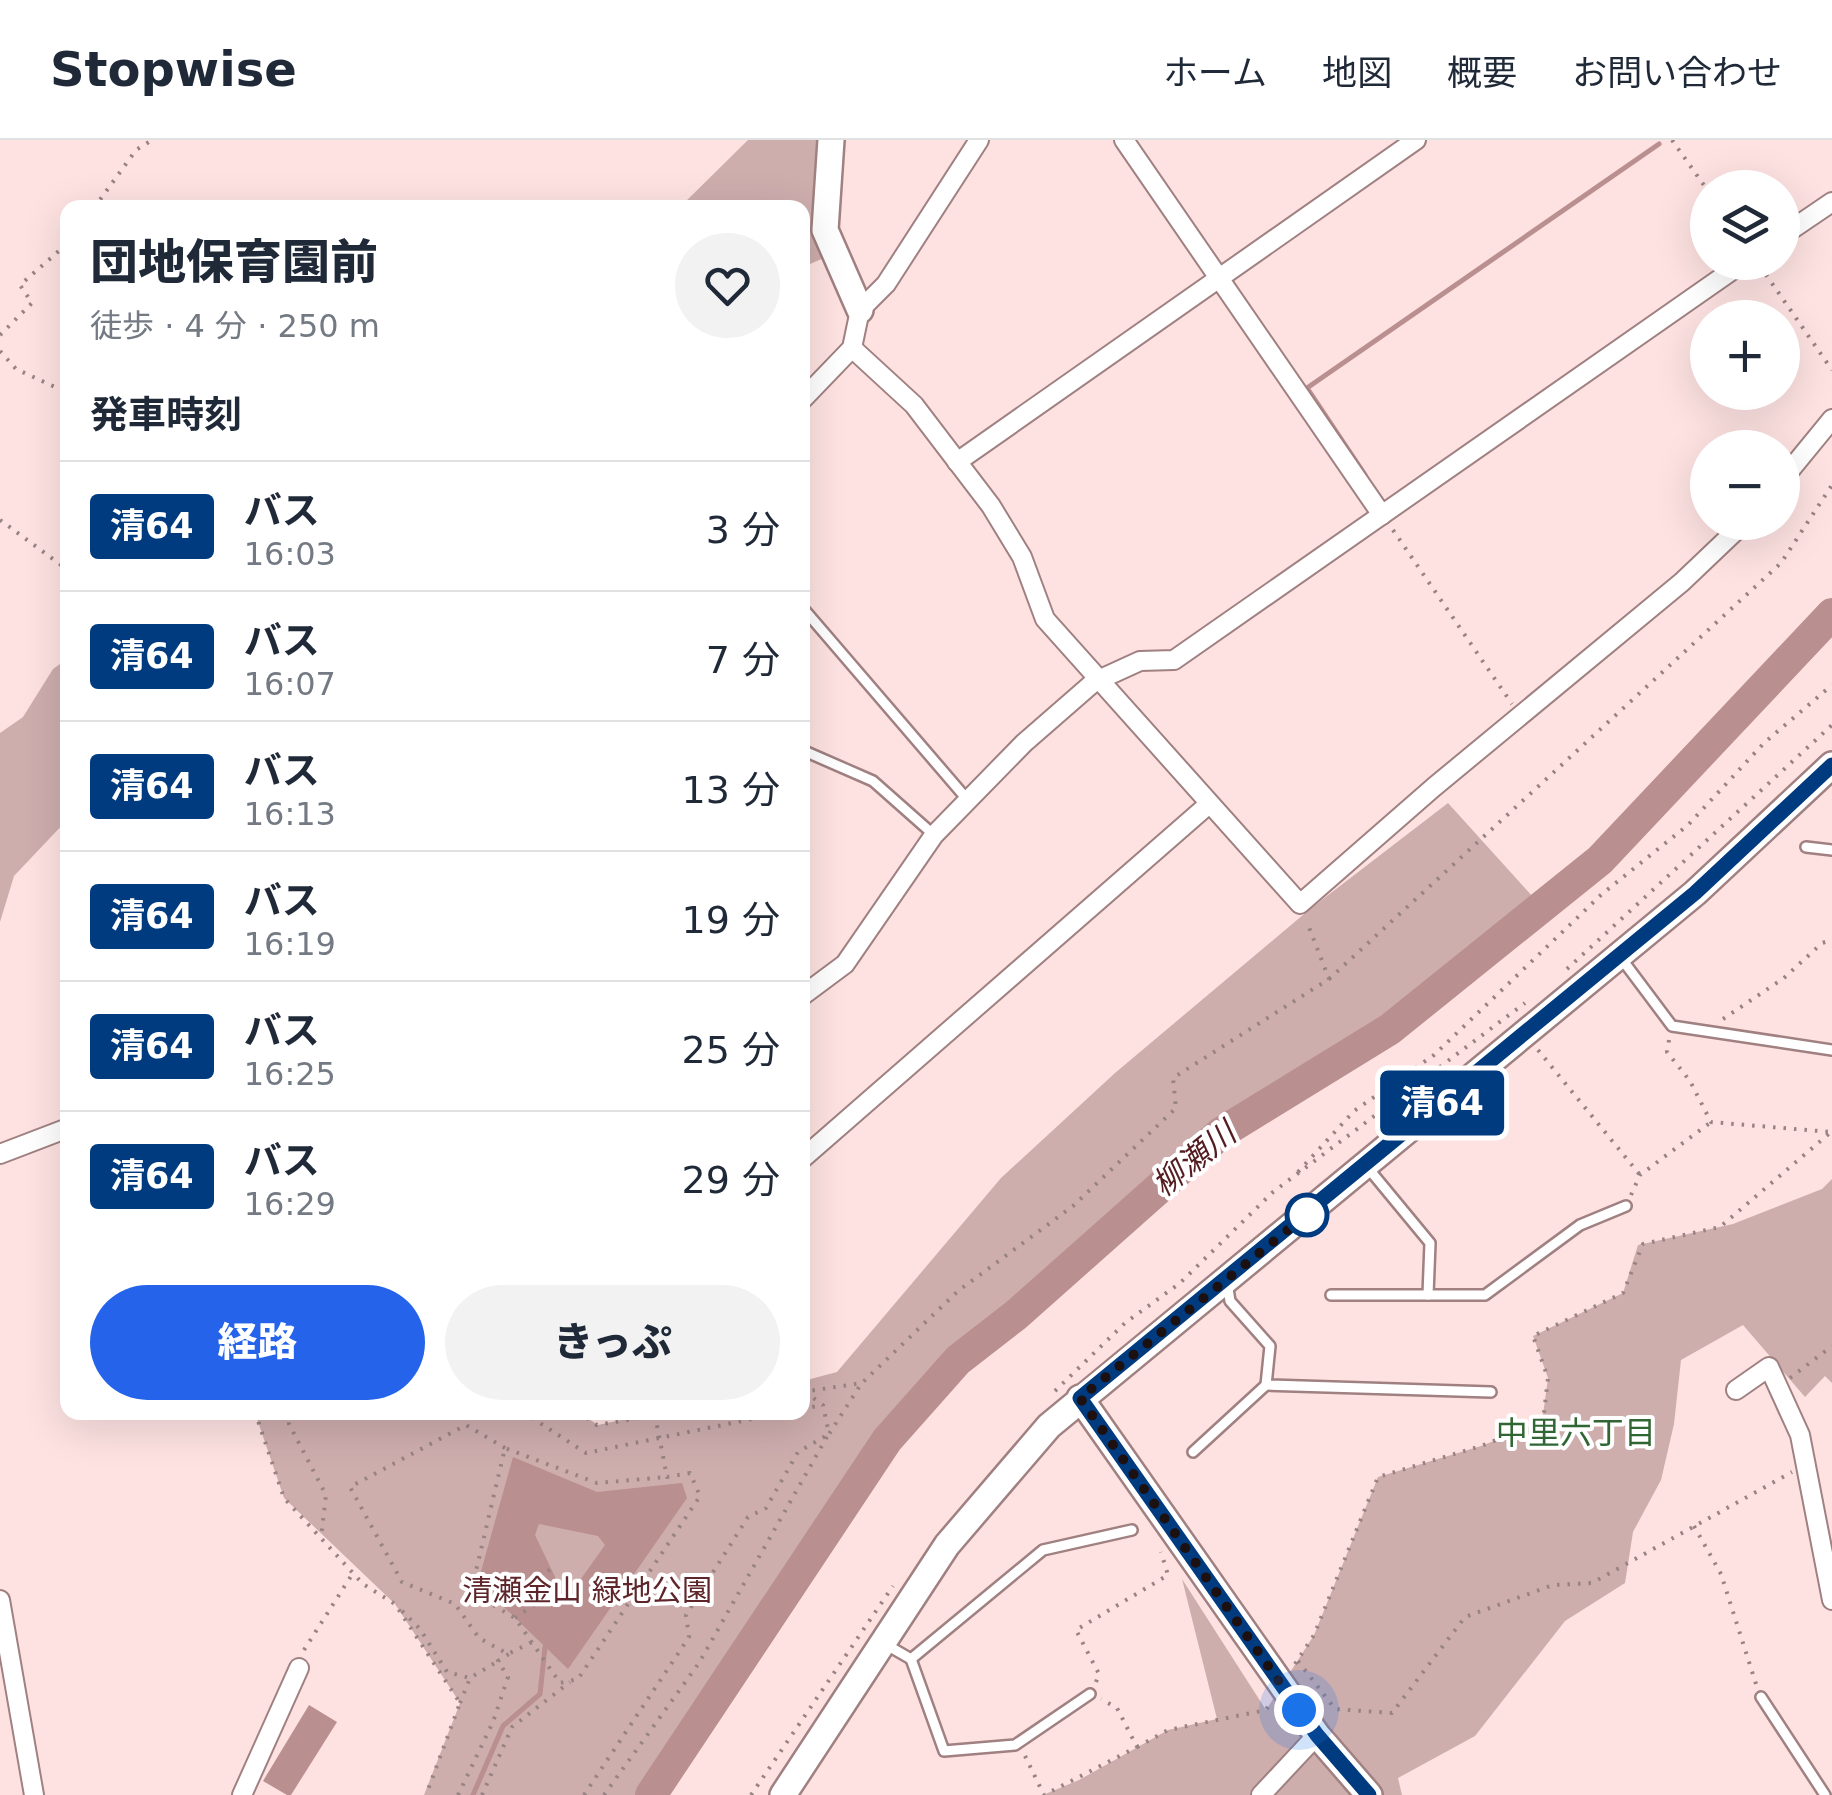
<!DOCTYPE html>
<html lang="ja">
<head>
<meta charset="utf-8">
<style>
  :root { --surface:#fff; --page:#f2f2f3; --text:#1f2937; --muted:#747a83; --line:#e0e1e3; --accent:#2563eb }
  body { margin:0; font-family:"DejaVu Sans","Noto Sans JP",sans-serif; background:var(--page); color:var(--text); height:100vh; display:flex; flex-direction:column; font-size:38px; white-space:nowrap }
  * { box-sizing:border-box; margin:0 }
  p { font-size:32px; color:var(--muted) }
  .icon { flex:none; width:55px; height:55px; fill:none; stroke:currentColor; stroke-width:2; stroke-linecap:round; stroke-linejoin:round }
  .map { position:relative; flex:1; overflow:hidden }
  .side { position:absolute; left:60px; top:60px; width:750px; height:1220px; display:flex; flex-direction:column; background:var(--surface); border-radius:20px; box-shadow:0 10px 40px #0002 }
  .side>* { flex:none }
  .badge { padding:0 20px; border-radius:8px; font-size:35px; line-height:65px }
  .tools { position:absolute; left:1690px; top:30px; display:grid; gap:20px }
  .tools a { display:grid; place-items:center; width:110px; height:110px; border-radius:50%; background:var(--surface); box-shadow:0 10px 40px #0002; font-size:50px }
  .you { position:absolute; width:50px; height:50px; margin:-25px; border:8px solid #fff; border-radius:50%; background:#1a73e8; box-shadow:0 0 0 15px #1a73e833 }
  .map>.badge { position:absolute; translate:-50% -50%; box-shadow:0 0 0 5px #fff }
  h2 { padding:0 30px; font-size:38px; line-height:90px }
  .round { display:grid; place-items:center; flex:none; width:105px; height:105px; border-radius:52px; background:var(--page) }
  .head { display:flex; align-items:center; justify-content:space-between; height:170px; padding:0 30px }
  h1 { font-size:48px; font-weight:800; line-height:75px }
  .action { display:flex; gap:20px; margin-top:auto; padding:20px 30px }
  .action a { flex:1; height:115px; border-radius:60px; background:var(--accent); color:#fff; font-size:40px; font-weight:800; line-height:115px; text-align:center }
  .action a+a { background:var(--page); color:var(--text) }
  ul { padding:0; list-style:none }
  li { display:flex; align-items:center; gap:30px; height:130px; padding:0 30px; border-top:2px solid var(--line) }
  li div { flex:1 }
  li b { display:block; font-size:38px }
  li em { font-style:normal }
  li .badge { min-width:110px; font-weight:700; text-align:center }
  header { display:flex; align-items:center; gap:60px; box-sizing:border-box; height:140px; padding:0 50px; background:var(--surface); border-bottom:2px solid var(--line) }
  header strong { font-size:48px }
  nav { display:flex; gap:55px; margin-inline-start:auto; font-size:35px }
  .map>svg:first-child { display:block }
</style>
</head>
<body>
<header>
<strong>Stopwise</strong>
<nav><a>ホーム</a><a>地図</a><a>概要</a><a>お問い合わせ</a></nav>
</header>
<div class="map">
<svg width="1832" height="1655" viewBox="0 0 1832 1655">
  <rect width="100%" height="100%" fill="#fee2e2"/>
  <g fill="#ceadad">
    <path d="M 748,0 L 820,0 L 812,86 L 824,118 L 803,127 L 802,68 L 679,68 Z"/>
    <path d="M 67,519 L 67,680 L 14,736 L 0,782 L 0,593 L 23,577 L 53,529 Z"/>
    <path d="M 1448,663 L 1543,768 L 1221,993 L 958,1220 L 887,1300 L 655,1655 L 424,1655 L 460,1563 L 395,1464 L 284,1358 L 255,1273 L 578,1272 L 598,1285 L 653,1273 L 802,1272 L 803,1241 L 837,1232 L 1001,1038 L 1115,933 L 1310,769 Z"/>
    <path d="M 1832,1039 L 1832,1243 L 1825,1236 L 1805,1257 L 1743,1185 L 1681,1220 L 1674,1284 L 1661,1340 L 1633,1392 L 1625,1443 L 1565,1481 L 1475,1596 L 1398,1638 L 1402,1655 L 1043,1655 L 1079,1640 L 1168,1590 L 1217,1579 L 1182,1439 L 1266,1570 L 1314,1495 L 1378,1337 L 1481,1306 L 1542,1282 L 1548,1238 L 1533,1196 L 1623,1153 L 1638,1105 L 1733,1084 L 1822,1049 Z"/>
  </g>
  <g fill="#ba8f8f" fill-rule="evenodd">
    <path d="M 513,1317 L 597,1352 L 682,1343 L 687,1358 L 568,1529 L 478,1442 ZM 539,1384 L 598,1396 L 605,1405 L 566,1460 L 535,1395 Z"/>
    <path d="M 309,1565 L 337,1582 L 291,1655 L 287,1655 L 263,1641 Z"/>
  </g>
  <g fill="none" stroke-linecap="round" stroke-linejoin="round">
    <g stroke="#ba8f8f" stroke-width="5">
      <path d="M 1365,335 L 1307,248 L 1659,4"/>
      <path d="M 473,1655 L 503,1586 L 540,1554 L 545,1507"/>
    </g>
    <path stroke="#ba8f8f" stroke-width="32" d="M 651,1655 L 887,1300 L 958,1220 L 1016,1175 L 1221,993 L 1390,889 L 1600,720 L 1832,474"/>
    <g stroke="#a08081" stroke-width="14">
      <g id="lane">
        <path d="M 802,467 L 966,658"/>
        <path d="M 802,610 L 873,641 L 934,695"/>
        <path d="M 1806,707 L 1832,710"/>
        <path d="M 1621,818 L 1672,886 L 1832,910"/>
        <path d="M 1368,1028 L 1430,1103 L 1428,1155"/>
        <path d="M 1227,1143 L 1230,1161 L 1270,1206 L 1266,1245 L 1491,1252"/>
        <path d="M 1331,1155 L 1485,1155 L 1580,1085 L 1626,1066"/>
        <path d="M 1193,1312 L 1266,1245"/>
        <path d="M 885,1504 L 911,1519 L 1043,1410 L 1132,1390"/>
        <path d="M 911,1519 L 944,1611 L 1015,1605 L 1090,1554"/>
        <path d="M 1761,1557 L 1825,1655"/>
      </g>
    </g>
    <g stroke="#a08081" stroke-width="22">
      <g id="street">
        <path d="M 1124,0 L 1382,375"/>
        <path d="M 1782,96 L 1832,62"/>
        <path d="M 852,208 L 914,265 L 991,366 L 1022,417 L 1045,479 L 1300,764 L 1434,647 L 1682,442 L 1745,382"/>
        <path d="M 802,260 L 852,208 L 860,170 L 886,144 L 979,0"/>
        <path d="M 957,322 L 1416,0"/>
        <path d="M 1782,340 L 1832,279"/>
        <path d="M 802,856 L 845,824 L 934,695 L 1024,603 L 1094,542 L 1140,521 L 1174,520 L 1744,122"/>
        <path d="M 0,1014 L 68,988"/>
        <path d="M 802,1019 L 1209,664"/>
        <path d="M 1736,1250 L 1769,1227 L 1800,1295 L 1832,1460"/>
        <path d="M 0,1460 L 34,1655"/>
        <path d="M 242,1655 L 299,1528"/>
        <path d="M 1261,1655 L 1317,1595"/>
      </g>
    </g>
    <g stroke="#a08081" stroke-width="30">
      <g id="secondary">
        <path d="M 831,0 L 825,90 L 860,170"/>
        <path d="M 1080,1258 L 1317,1595 L 1369,1655"/>
        <path d="M 783,1655 L 947,1405 L 1049,1286 L 1695,753 L 1832,625"/>
      </g>
    </g>
    <g stroke="#988383" stroke-width="4" stroke-dasharray="2.5 8" stroke-linecap="butt">
      <path d="M 1672,0 L 1708,51"/>
      <path d="M 94,68 L 136,10 L 152,0"/>
      <path d="M 1760,126 L 1832,230"/>
      <path d="M 0,195 L 32,163 L 20,145 L 68,103"/>
      <path d="M 0,211 L 16,229 L 68,253"/>
      <path d="M 0,380 L 68,430"/>
      <path d="M 1393,390 L 1512,564"/>
      <path d="M 1567,829 L 1832,585"/>
      <path d="M 1329,839 L 1781,423 L 1832,345"/>
      <path d="M 1723,879 L 1784,838 L 1822,803 L 1832,800"/>
      <path d="M 1669,900 L 1667,912 L 1690,941 L 1711,982 L 1831,992"/>
      <path d="M 1538,910 L 1640,1035"/>
      <path d="M 1298,1032 L 1354,971 L 1434,915 L 1602,754 L 1688,685 L 1764,603 L 1832,545"/>
      <path d="M 1631,1055 L 1640,1035 L 1711,982"/>
      <path d="M 1790,1238 L 1832,1206"/>
      <path d="M 1055,1251 L 1125,1183 L 1180,1143 L 1273,1052 L 1525,863"/>
      <path d="M 802,1252 L 862,1243 L 958,1151 L 1073,1066 L 1176,968 L 1173,938 L 1329,839 L 1307,782"/>
      <path d="M 805,1252 L 823,1265 L 829,1294 L 861,1244"/>
      <path d="M 802,1269 L 822,1265"/>
      <path d="M 255,1272 L 284,1358 L 363,1444 L 395,1464 L 460,1563 L 426,1655"/>
      <path d="M 291,1272 L 289,1284 L 326,1355 L 321,1398"/>
      <path d="M 523,1272 L 586,1313 L 786,1272"/>
      <path d="M 578,1272 L 597,1285 L 674,1272"/>
      <path d="M 655,1275 L 667,1337 L 690,1333 L 700,1356 L 578,1539 L 560,1543 L 515,1478 L 471,1452 L 505,1308 L 597,1343 L 667,1337"/>
      <path d="M 505,1308 L 466,1285 L 350,1347 L 402,1442 L 455,1464 L 479,1498 L 508,1514 L 532,1502"/>
      <path d="M 1694,1386 L 1721,1434 L 1756,1544"/>
      <path d="M 402,1471 L 420,1489 L 447,1532 L 470,1538"/>
      <path d="M 515,1478 L 540,1461 L 529,1443 L 551,1429"/>
      <path d="M 304,1510 L 353,1433"/>
      <path d="M 1298,1521 L 1335,1569 L 1392,1573 L 1465,1477 L 1553,1445 L 1592,1443 L 1792,1332"/>
      <path d="M 1295,1524 L 1314,1495 L 1378,1337 L 1481,1306 L 1543,1282 L 1548,1238 L 1533,1196 L 1623,1153 L 1643,1104 L 1720,1087 L 1831,992"/>
      <path d="M 1096,1542 L 1099,1534 L 1076,1490 L 1168,1435 L 1161,1412"/>
      <path d="M 460,1563 L 470,1538 L 498,1521"/>
      <path d="M 1137,1607 L 1168,1590 L 1266,1570 L 1271,1562"/>
      <path d="M 1025,1616 L 1044,1655 L 1137,1607 L 1117,1568 L 1101,1559"/>
      <path d="M 458,1655 L 493,1582 L 508,1537 L 498,1521 L 509,1514"/>
      <path d="M 482,1655 L 512,1587 L 570,1542"/>
      <path d="M 584,1655 L 689,1497 L 686,1475 L 748,1377 L 766,1368 L 798,1312 L 829,1294"/>
      <path d="M 604,1655 L 699,1523 L 828,1295"/>
      <path d="M 751,1655 L 893,1446"/>
    </g>
    <use href="#lane" stroke="#fff" stroke-width="9"/>
    <use href="#street" stroke="#fff" stroke-width="18"/>
    <use href="#secondary" stroke="#fff" stroke-width="25"/>
  </g>
  <g fill="none" stroke-linecap="round" stroke-linejoin="round">
    <g stroke="#fff" stroke-width="22">
      <path id="line" d="M 1369,1655 L 1317,1595 L 1080,1258 L 1695,753 L 1832,625"/>
    </g>
    <use href="#line" stroke="#003b80" stroke-width="15"/>
    <path stroke="#1c1010" stroke-width="10" stroke-dasharray="0 18" d="M 1299,1570 L 1080,1258 L 1310,1072 L 1307,1075"/>
  </g>
  <circle fill="#fff" stroke="#003b80" stroke-width="5" cx="1307" cy="1075" r="20"/>
  <g text-anchor="middle" stroke-width="8" stroke-linejoin="round" paint-order="stroke">
    <g font-size="30" fill="#5e262a" stroke="#fff">
      <text x="587" y="1461">清瀬金山 緑地公園</text>
    </g>
    <g font-size="32" font-style="italic" fill="#541d22" stroke="#fff">
      <text transform="translate(1194 1019) rotate(-39)" y="11">柳瀬川</text>
    </g>
    <g font-size="32" fill="#2f6633" stroke="#fff">
      <text x="1576" y="1304">中里六丁目</text>
    </g>
  </g>
</svg>
<div class="tools">
<a><svg class="icon" aria-label="layers" viewBox="0 0 24 24"><path d="M12 4l9 5-9 5-9-5zM3 14l9 5 9-5"/></svg></a>
<a>+</a>
<a>−</a>
</div>
<div class="you" style="left:1299px;top:1570px"></div>
<b class="badge" style="left:1442px;top:963px;background:#003b80;color:#fff">清64</b>
<section class="side">
<div class="head"><div><h1>団地保育園前</h1><p>徒歩 · 4 分 · 250 m</p></div><a class="round"><svg class="icon" aria-label="heart" viewBox="0 0 24 24"><path d="M12 20l-8-8c-3-5 5-10 8-4 3-6 11-1 8 4z"/></svg></a></div>
<h2>発車時刻</h2>
<ul>
<li><span class="badge" style="background:#003b80;color:#fff">清64</span><div><b>バス</b><p>16:03</p></div><em>3 分</em></li>
<li><span class="badge" style="background:#003b80;color:#fff">清64</span><div><b>バス</b><p>16:07</p></div><em>7 分</em></li>
<li><span class="badge" style="background:#003b80;color:#fff">清64</span><div><b>バス</b><p>16:13</p></div><em>13 分</em></li>
<li><span class="badge" style="background:#003b80;color:#fff">清64</span><div><b>バス</b><p>16:19</p></div><em>19 分</em></li>
<li><span class="badge" style="background:#003b80;color:#fff">清64</span><div><b>バス</b><p>16:25</p></div><em>25 分</em></li>
<li><span class="badge" style="background:#003b80;color:#fff">清64</span><div><b>バス</b><p>16:29</p></div><em>29 分</em></li>
</ul>
<div class="action"><a>経路</a><a>きっぷ</a></div>
</section>
</div>
</body>
</html>
